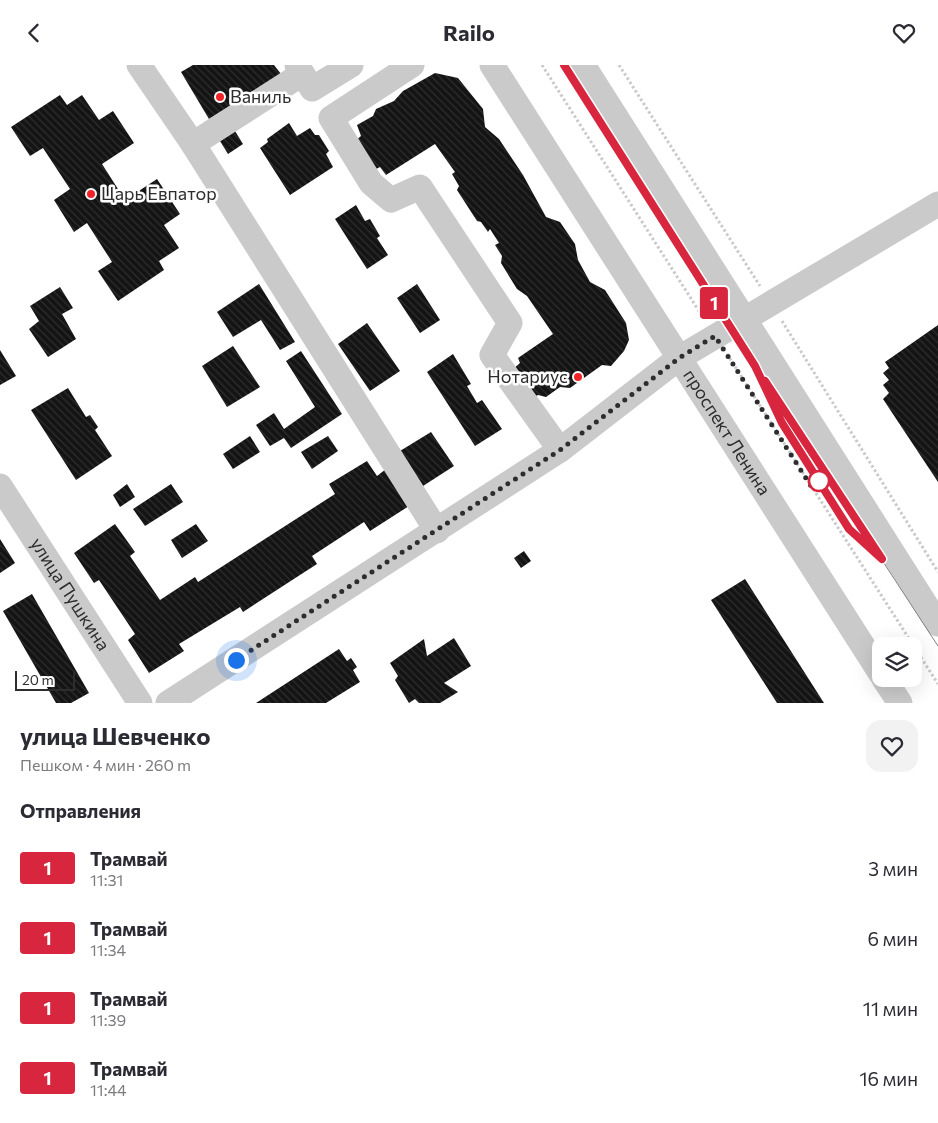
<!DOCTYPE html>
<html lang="ru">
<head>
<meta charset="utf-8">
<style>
  :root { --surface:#fff; --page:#f2f2f3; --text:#2b2b33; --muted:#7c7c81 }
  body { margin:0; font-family:Commissioner,sans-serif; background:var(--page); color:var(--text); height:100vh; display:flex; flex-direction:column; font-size:19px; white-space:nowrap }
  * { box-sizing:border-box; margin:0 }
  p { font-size:16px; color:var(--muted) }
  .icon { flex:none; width:28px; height:28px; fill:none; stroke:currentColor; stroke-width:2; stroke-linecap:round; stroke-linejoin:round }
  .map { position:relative; height:638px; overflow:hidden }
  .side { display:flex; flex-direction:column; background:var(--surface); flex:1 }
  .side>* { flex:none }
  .badge { padding:0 10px; border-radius:4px; font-size:18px; line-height:32px }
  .controls { position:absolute; left:872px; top:572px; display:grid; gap:10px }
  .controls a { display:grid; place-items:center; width:50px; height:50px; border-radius:10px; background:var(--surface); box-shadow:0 5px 20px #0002; font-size:25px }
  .scale { position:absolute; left:15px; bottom:12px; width:60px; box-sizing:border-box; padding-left:5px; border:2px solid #2d2d2d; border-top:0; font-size:14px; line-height:18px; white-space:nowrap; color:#2d2d2d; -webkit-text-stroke:4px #fff; paint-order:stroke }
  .you { position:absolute; width:25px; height:25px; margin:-12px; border:4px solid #fff; border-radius:50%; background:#1a73e8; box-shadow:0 0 0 8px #1a73e833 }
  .map>.badge { position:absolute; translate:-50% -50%; box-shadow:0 0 0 2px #fff }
  h2 { padding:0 20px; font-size:19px; line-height:45px }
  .round { display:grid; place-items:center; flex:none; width:52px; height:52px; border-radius:15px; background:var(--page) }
  .summary { display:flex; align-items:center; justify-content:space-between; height:85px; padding:0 20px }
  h1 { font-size:24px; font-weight:700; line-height:38px }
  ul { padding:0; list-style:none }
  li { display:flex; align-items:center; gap:15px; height:70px; padding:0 20px }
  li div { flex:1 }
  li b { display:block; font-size:19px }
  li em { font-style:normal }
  li .badge { min-width:55px; font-weight:700; text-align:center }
  header { display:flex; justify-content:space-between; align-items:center; height:65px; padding:0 20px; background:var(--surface); font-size:22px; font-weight:700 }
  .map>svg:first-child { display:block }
</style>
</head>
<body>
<header><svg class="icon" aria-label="back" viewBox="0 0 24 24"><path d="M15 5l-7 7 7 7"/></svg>Railo<svg class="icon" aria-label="heart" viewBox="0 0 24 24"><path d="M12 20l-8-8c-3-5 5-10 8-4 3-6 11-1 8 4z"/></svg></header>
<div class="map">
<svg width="938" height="638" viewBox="0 0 938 638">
  <defs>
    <pattern id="building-back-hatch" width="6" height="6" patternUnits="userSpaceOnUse" patternTransform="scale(1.25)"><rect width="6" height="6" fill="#141414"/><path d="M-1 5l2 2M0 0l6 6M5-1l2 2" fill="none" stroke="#2e2e2e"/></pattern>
  </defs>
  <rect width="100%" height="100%" fill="#fff"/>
  <g fill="url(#building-back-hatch)">
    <path d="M 193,0 L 274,0 L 281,9 L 209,54 L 181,7 Z"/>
    <path d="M 435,8 L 458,13 L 483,44 L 485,62 L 499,74 L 523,110 L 546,152 L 560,157 L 575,179 L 578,195 L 590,217 L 605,225 L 626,258 L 629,275 L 624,286 L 611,301 L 602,300 L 570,323 L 560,322 L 546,332 L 538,330 L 534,332 L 513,304 L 520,298 L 518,293 L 553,269 L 527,231 L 517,224 L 501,198 L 502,191 L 495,180 L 499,178 L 490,164 L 488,167 L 481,157 L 477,156 L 457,125 L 459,121 L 452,109 L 455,107 L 435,79 L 386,110 L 380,102 L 374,105 L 355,76 L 361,71 L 357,60 L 373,51 L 376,44 L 394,36 L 403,26 Z"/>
    <path d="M 60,30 L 67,40 L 82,30 L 99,55 L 113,46 L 134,78 L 102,99 L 125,135 L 157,114 L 180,149 L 164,160 L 179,183 L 159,196 L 164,205 L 118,236 L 98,206 L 112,197 L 87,158 L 74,167 L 54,135 L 70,124 L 43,83 L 30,91 L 11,62 Z"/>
    <path d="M 289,58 L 297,71 L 310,63 L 315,70 L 319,70 L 329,86 L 326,89 L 333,102 L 290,130 L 260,83 L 268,77 L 267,74 Z"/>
    <path d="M 235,66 L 243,79 L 228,89 L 220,76 Z"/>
    <path d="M 356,140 L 365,156 L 370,154 L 380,171 L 377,173 L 388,190 L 367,204 L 335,154 Z"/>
    <path d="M 259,219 L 295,277 L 280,285 L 261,255 L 233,272 L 217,247 Z"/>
    <path d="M 417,219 L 440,255 L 420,268 L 397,233 Z"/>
    <path d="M 60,222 L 73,243 L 62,249 L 76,274 L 48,292 L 29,264 L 39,256 L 30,241 Z"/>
    <path d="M 367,258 L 400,306 L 370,326 L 338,279 Z"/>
    <path d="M 938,260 L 938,417 L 883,334 L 889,328 L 883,320 L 889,315 L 883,308 L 889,303 L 885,297 Z"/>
    <path d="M 233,281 L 260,322 L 227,342 L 202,301 Z"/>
    <path d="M 0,285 L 16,311 L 0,320 Z"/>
    <path d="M 301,286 L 342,349 L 291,383 L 284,373 L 270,381 L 256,360 L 274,348 L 284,364 L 315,342 L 286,296 Z"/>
    <path d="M 453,289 L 471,319 L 467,321 L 477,338 L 482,335 L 502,364 L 475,381 L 427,307 Z"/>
    <path d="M 68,323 L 86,352 L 90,350 L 98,362 L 95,365 L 112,391 L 76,415 L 31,345 Z"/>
    <path d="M 431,367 L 454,401 L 423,421 L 400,386 Z"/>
    <path d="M 250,371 L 260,387 L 233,404 L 223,389 Z"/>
    <path d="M 328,371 L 338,386 L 312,404 L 301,387 Z"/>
    <path d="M 367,396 L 377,411 L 386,404 L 409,441 L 370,466 L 364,457 L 312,491 L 317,499 L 243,547 L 240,542 L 179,579 L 184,586 L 149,608 L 128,575 L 135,569 L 99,515 L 94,518 L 74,488 L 115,459 L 135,487 L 130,491 L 160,535 L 195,512 L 198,517 L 335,429 L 329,419 Z"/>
    <path d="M 127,419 L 135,432 L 120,442 L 113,430 Z"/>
    <path d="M 171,419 L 183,437 L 145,461 L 133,444 Z"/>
    <path d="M 196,459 L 208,476 L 182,493 L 171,475 Z"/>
    <path d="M 0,474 L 15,498 L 0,508 Z"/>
    <path d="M 524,486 L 531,496 L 521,503 L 514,493 Z"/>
    <path d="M 745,514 L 824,638 L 777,638 L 711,535 Z"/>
    <path d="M 32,529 L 89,628 L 71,638 L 56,638 L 3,546 Z"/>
    <path d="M 454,573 L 471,601 L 444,618 L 458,627 L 440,638 L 419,638 L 415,634 L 409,638 L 395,615 L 398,611 L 390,598 L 424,574 L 427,591 Z"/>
    <path d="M 339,584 L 347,596 L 351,593 L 357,602 L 353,605 L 360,617 L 326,638 L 256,638 Z"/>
  </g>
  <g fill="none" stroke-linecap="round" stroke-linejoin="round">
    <g stroke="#cacaca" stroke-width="3" stroke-dasharray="2.5 2.5" stroke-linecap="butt">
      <path d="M 542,0 L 704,254"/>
      <path d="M 619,0 L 760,221"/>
      <path d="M 782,256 L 938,507"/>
      <path d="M 727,289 L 938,619"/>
    </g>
    <g stroke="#cacaca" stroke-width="25">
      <path d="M 139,0 L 193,79 L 437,466"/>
      <path d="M 297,0 L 312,24 L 351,0"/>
      <path d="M 412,0 L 331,53 L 371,118 L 391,135 L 420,122 L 510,258 L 492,290 L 560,385"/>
      <path id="s1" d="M 492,0 L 881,609"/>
      <path d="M 583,0 L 938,559"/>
      <path d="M 193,79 L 302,9"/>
      <path id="s2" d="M 0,421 L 140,638"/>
      <path d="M 884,614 L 900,638"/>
      <path d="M 168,638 L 560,385 L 679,293 L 938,139"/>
    </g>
    <g stroke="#828282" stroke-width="1">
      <path d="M 565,0 L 730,262 L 938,581"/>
      <path d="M 774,340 L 782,358 L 849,464 L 871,484"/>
    </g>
  </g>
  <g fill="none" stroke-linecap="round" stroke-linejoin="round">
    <g stroke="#fff" stroke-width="11">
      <path id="line" d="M 564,0 L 755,301 L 782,358 L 849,464 L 882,494 L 765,316"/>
    </g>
    <use href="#line" stroke="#d7263d" stroke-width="8"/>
    <path stroke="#2d2d2d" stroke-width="5" stroke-dasharray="0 9" d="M 236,595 L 560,385 L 679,293 L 715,271 L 811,421 L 819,416"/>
  </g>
  <g fill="#f02428" stroke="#fff" stroke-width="2">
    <circle cx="220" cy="32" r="5"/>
    <circle cx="91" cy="129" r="5"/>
    <circle cx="578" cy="312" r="5"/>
  </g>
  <circle fill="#fff" stroke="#d7263d" stroke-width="2.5" cx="819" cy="416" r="10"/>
  <g text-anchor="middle" stroke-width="5" stroke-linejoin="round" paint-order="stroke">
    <g font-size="18" fill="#2d2d2d" stroke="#fff" text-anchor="start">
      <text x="230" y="38">Ваниль</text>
      <text x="101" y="135">Царь Евпатор</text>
      <text x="568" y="318" text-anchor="end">Нотариус</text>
    </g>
    <g font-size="18" fill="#2d2d2d" stroke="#fff">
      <text dy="6" stroke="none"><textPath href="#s1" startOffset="436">проспект Ленина</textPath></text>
      <text dy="6" stroke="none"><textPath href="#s2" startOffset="129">улица Пушкина</textPath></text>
    </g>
  </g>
</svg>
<div class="controls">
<a><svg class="icon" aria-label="layers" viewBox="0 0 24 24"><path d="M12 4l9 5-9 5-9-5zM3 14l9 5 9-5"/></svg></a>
</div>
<div class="scale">20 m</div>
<div class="you" style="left:236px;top:595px"></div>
<b class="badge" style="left:714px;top:238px;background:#d7263d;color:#fff">1</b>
</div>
<section class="side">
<div class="summary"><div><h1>улица Шевченко</h1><p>Пешком · 4 мин · 260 m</p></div><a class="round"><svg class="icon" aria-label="heart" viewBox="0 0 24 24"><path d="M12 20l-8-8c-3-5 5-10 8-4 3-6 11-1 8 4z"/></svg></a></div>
<h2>Отправления</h2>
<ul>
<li><span class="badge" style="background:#d7263d;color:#fff">1</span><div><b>Трамвай</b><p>11:31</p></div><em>3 мин</em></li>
<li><span class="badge" style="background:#d7263d;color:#fff">1</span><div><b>Трамвай</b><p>11:34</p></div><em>6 мин</em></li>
<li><span class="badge" style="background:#d7263d;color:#fff">1</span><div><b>Трамвай</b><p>11:39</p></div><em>11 мин</em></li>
<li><span class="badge" style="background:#d7263d;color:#fff">1</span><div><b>Трамвай</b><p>11:44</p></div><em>16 мин</em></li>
</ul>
</section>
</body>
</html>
